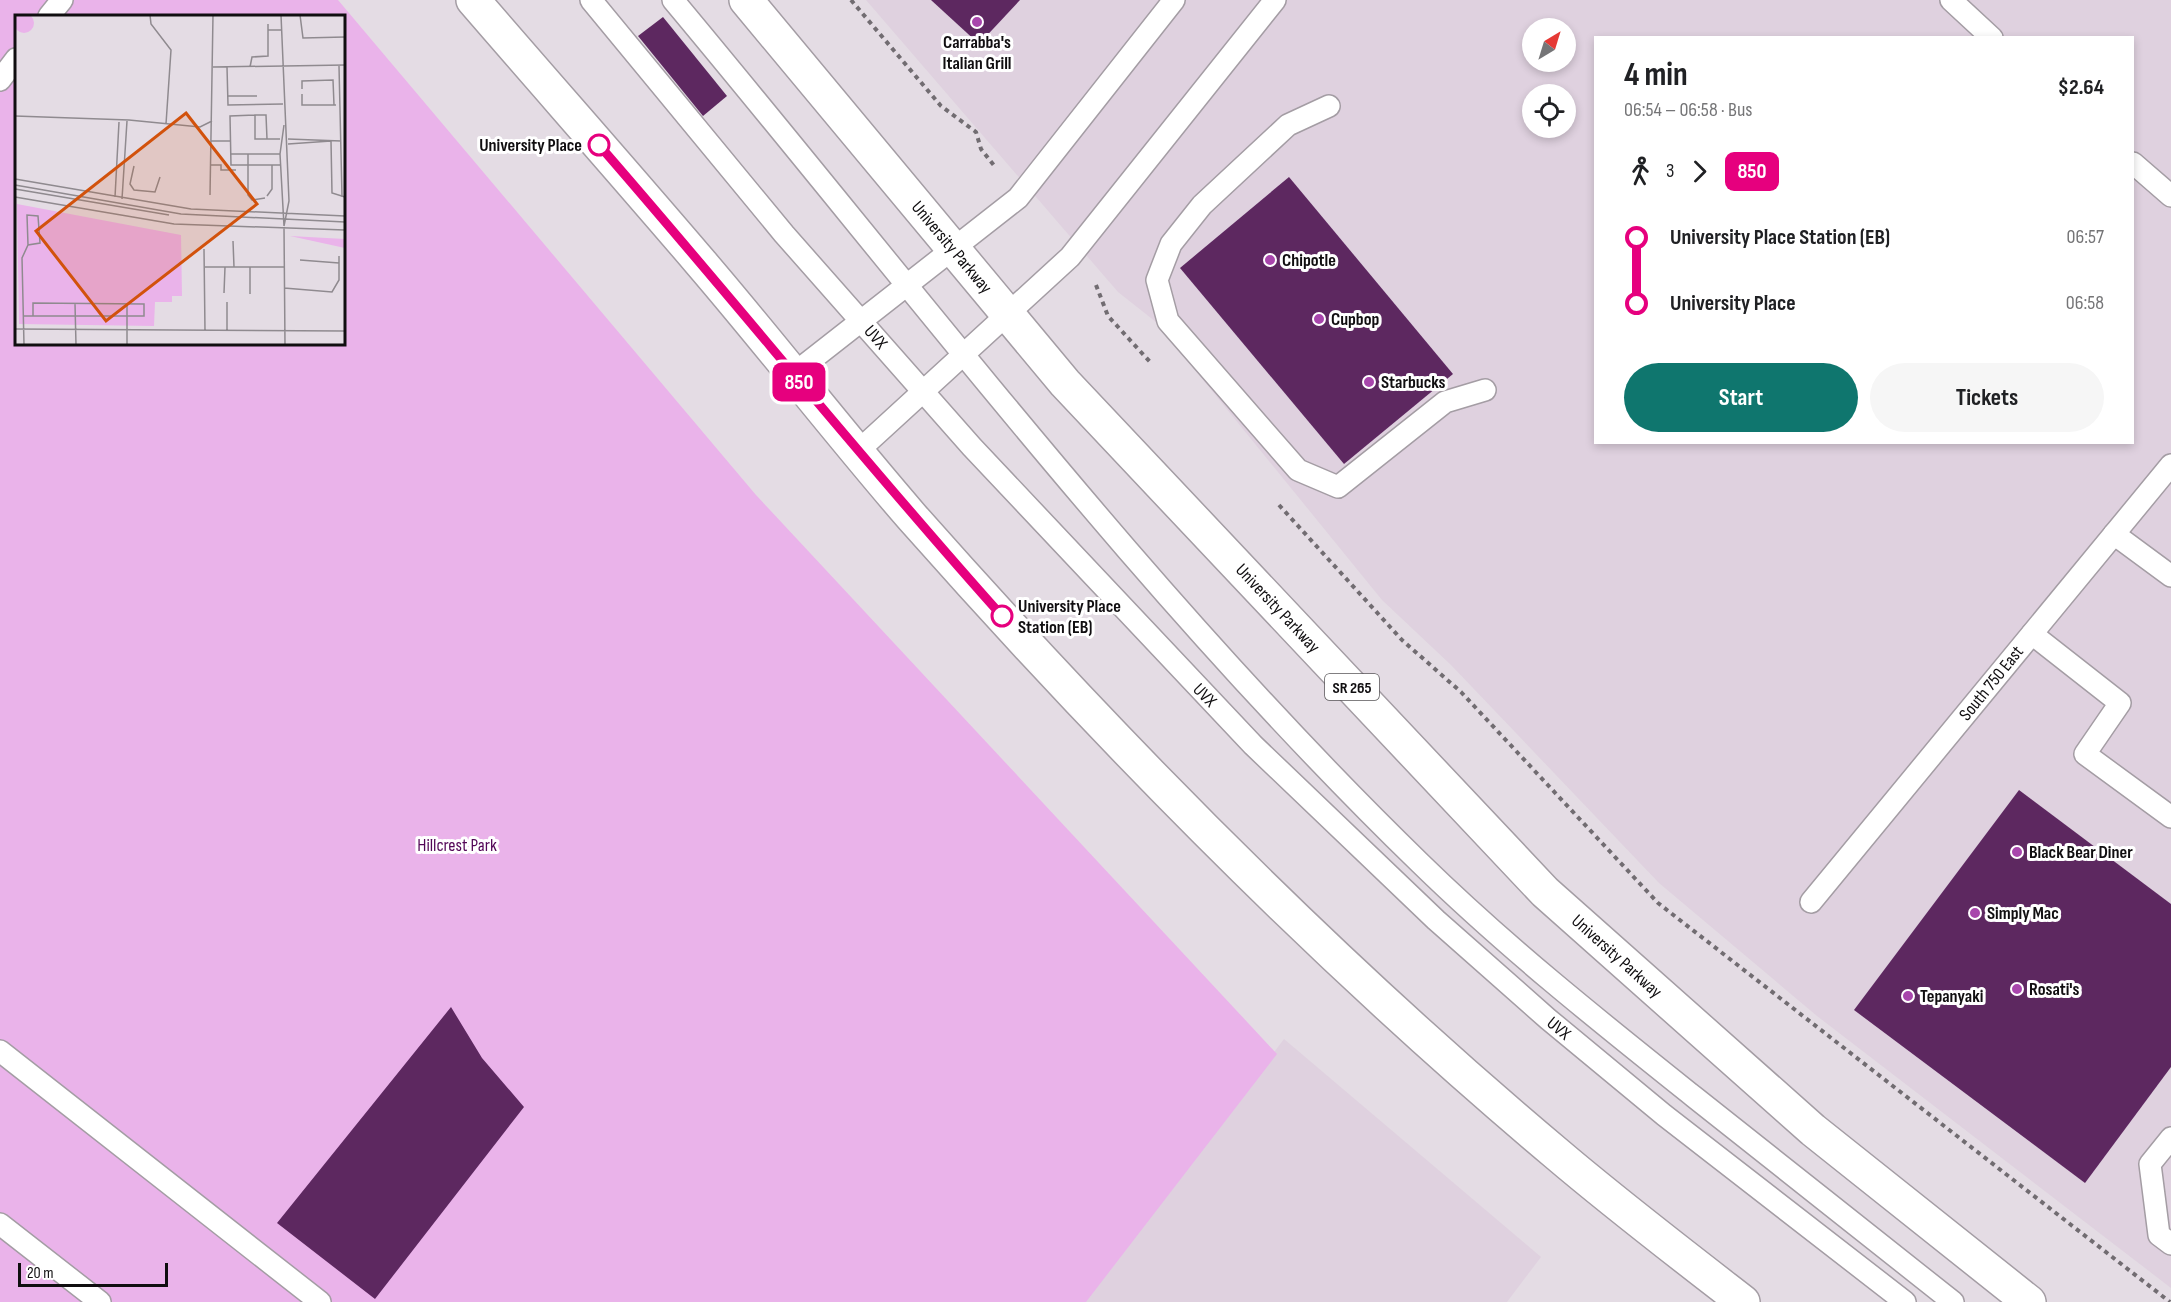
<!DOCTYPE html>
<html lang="en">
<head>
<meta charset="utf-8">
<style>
  :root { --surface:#fff; --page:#f6f6f6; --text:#202124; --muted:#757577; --accent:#0f766e }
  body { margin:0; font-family:"Sofia Sans Condensed",sans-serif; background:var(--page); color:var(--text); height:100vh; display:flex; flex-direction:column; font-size:22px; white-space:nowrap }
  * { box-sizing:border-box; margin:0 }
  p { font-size:20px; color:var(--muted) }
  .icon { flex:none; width:33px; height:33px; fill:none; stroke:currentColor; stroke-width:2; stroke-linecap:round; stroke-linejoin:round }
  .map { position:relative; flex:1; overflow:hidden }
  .side { position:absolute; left:1594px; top:36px; width:540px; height:408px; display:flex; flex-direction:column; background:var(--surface); border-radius:0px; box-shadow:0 3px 9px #0003 }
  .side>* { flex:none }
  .badge { padding:0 12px; border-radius:9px; font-size:21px; line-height:39px }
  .needle { width:39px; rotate:38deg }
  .fabs { position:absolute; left:1522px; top:18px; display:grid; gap:12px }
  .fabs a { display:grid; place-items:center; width:54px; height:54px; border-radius:50%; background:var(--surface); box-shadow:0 3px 9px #0003; font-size:30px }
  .scale { position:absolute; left:18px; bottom:15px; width:150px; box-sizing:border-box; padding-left:6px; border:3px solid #100e10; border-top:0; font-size:16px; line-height:21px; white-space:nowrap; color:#100e10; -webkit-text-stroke:4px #fff; paint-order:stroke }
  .map>.badge { position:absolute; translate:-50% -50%; box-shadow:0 0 0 3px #fff }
  .legs { display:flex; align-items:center; gap:9px; height:66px; padding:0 30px; font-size:20px }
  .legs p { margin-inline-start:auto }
  .overview { display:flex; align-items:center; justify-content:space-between; height:102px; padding:0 30px }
  h1 { font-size:33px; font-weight:700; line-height:45px }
  .action { display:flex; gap:12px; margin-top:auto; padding:12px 30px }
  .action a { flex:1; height:69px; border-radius:36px; background:var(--accent); color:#fff; font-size:24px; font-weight:700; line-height:69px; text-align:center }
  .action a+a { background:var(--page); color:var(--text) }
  ul { padding:0 30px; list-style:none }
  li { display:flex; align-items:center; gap:21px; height:66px; font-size:22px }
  li i { display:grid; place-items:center; width:9px; height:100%; margin:0 8px; background:currentColor }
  li i::after { content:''; width:15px; height:15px; margin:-8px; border:4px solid; border-radius:50%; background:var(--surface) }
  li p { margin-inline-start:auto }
  li:first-child i { background:linear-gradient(#0000 50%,currentColor 0) }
  li:last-child i { background:linear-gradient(currentColor 50%,#0000 0) }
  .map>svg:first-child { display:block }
</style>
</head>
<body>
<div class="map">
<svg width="2171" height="1302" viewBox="0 0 2171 1302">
  <rect width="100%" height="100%" fill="#e4dce4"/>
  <g fill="#dfd1df" fill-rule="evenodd">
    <path d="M 866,0 L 2171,0 L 2171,1288 L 1817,1016 L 1659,883 L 1451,665 L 1382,600 L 1156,322 L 1118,292 ZM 1533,28 L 1566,28 L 1566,62 L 1533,62 ZM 1596,38 L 2133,38 L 2133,442 L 1596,442 ZM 1533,94 L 1566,94 L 1566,128 L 1533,128 Z"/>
    <path d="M 1284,1039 L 1541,1257 L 1507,1302 L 1084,1302 Z"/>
  </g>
  <path fill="#eab3ea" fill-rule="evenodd" d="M 0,0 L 338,0 L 756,495 L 1277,1054 L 1086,1302 L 0,1302 ZM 16,16 L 344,16 L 344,344 L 16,344 Z"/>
  <g fill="#5d2860">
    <path d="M 931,0 L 1020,0 L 979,44 Z"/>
    <path d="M 663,17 L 727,96 L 703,116 L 638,36 Z"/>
    <path d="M 1289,177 L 1453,374 L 1344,464 L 1180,268 Z"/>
    <path d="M 2019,790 L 2171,904 L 2171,1067 L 2085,1183 L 1854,1010 Z"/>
    <path d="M 451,1007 L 482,1058 L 524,1107 L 375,1299 L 277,1223 Z"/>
  </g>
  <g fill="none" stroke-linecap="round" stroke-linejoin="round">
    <g stroke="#a49da4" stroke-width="24">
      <g id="lane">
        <path d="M 591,0 L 784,234 L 972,447 L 1253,745 L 1436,920 L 1548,1019 L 1664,1115 L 1905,1302"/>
        <path d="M 673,0 C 917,292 1146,597 1420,863 C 1506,947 1599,1021 1693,1096 C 1780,1165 1866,1233 1953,1302"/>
        <path d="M 1951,0 L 1992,38"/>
        <path d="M 49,16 L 62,0"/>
        <path d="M 0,80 L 16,59"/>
        <path d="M 1329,106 L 1288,125 L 1202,205 L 1171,244 L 1157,280 L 1168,321 L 1298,470 L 1338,487 L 1445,402 L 1485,390"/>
        <path d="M 2133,163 L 2171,196"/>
        <path d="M 792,375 L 1018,198 L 1174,0"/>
        <path d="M 857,452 L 1070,257 L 1275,0"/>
        <path d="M 2114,534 L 2171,576"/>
        <path d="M 2032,634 L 2120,703 L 2085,754 L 2171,817"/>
        <path d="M 1811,902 L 2171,465"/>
        <path d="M 0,1051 L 320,1302"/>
        <path d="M 2171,1138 L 2150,1164 L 2159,1235 L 2171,1244"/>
        <path d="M 0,1224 L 100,1302"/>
      </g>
    </g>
    <g stroke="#a49da4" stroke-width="36">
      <g id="primary">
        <path d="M 473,0 C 549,88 626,175 701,263 C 773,347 840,434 912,517 C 1112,743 1326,960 1557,1154 C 1617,1205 1681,1254 1743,1302"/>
        <path d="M 746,0 L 1065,383 L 1545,892 L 1813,1130 L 2029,1302"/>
      </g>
    </g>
    <g stroke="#716c71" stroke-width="4" stroke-dasharray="4.5 4.5" stroke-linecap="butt">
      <path d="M 851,0 L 941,106 L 976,132 L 981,149 L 996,168"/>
      <path d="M 1096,285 L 1108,316 L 1151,363"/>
      <path d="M 1279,505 L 1402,640 L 1461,692 L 1658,903 L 2170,1302"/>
    </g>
    <use href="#lane" stroke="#fff" stroke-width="21"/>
    <use href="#primary" stroke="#fff" stroke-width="33"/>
  </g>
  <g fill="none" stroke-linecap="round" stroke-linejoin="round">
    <g stroke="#fff" stroke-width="14">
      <path id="line-1" d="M 599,145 C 735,301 864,462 1002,616"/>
    </g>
    <use href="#line-1" stroke="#e6007e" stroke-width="9"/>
  </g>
  <g fill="#a845ac" stroke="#fff" stroke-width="2">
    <circle cx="977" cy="22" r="6"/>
    <circle cx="1270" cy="260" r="6"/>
    <circle cx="1319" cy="319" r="6"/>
    <circle cx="1369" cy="382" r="6"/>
    <circle cx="2017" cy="852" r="6"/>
    <circle cx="1975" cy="913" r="6"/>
    <circle cx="2017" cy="989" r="6"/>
    <circle cx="1908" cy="996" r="6"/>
  </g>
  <g fill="#fff" stroke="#e6007e" stroke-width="3">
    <circle cx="599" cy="145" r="10"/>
    <circle cx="1002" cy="616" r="10"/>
  </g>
  <g text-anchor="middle" stroke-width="6" stroke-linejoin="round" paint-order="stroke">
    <rect fill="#fff" stroke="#585658" stroke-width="1.5" x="1325" y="674" width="54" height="26" rx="4.5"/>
    <g font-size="16" font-weight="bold" fill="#100e10">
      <text x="1352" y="693">SR 265</text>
    </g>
    <g font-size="18" font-weight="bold" fill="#100e10" stroke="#fff" text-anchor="start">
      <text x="977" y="48" text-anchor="middle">Carrabba's<tspan x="977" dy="21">Italian Grill</tspan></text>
      <text x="1282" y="266">Chipotle</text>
      <text x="1331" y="325">Cupbop</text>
      <text x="1381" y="388">Starbucks</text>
      <text x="2029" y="858">Black Bear Diner</text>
      <text x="1987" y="919">Simply Mac</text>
      <text x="2029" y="995">Rosati's</text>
      <text x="1920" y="1002">Tepanyaki</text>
    </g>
    <g font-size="18" font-weight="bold" fill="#100e10" stroke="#fff" text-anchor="end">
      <text x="582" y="151">University Place</text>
      <text x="1018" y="612" text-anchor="start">University Place<tspan x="1018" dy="21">Station (EB)</tspan></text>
    </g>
    <g font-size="18" fill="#100e10" stroke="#fff">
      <text transform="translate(952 247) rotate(50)" y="6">University Parkway</text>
      <text transform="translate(876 337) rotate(49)" y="6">UVX</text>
      <text transform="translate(1278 608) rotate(47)" y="6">University Parkway</text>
      <text transform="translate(1991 683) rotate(-51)" y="6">South 750 East</text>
      <text transform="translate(1205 695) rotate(46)" y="6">UVX</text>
      <text transform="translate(1617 956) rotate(42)" y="6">University Parkway</text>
      <text transform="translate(1559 1028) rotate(40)" y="6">UVX</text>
    </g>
    <g font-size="18" fill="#530657" stroke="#fff">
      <text x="457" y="851">Hillcrest Park</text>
    </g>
  </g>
  <g transform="translate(15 15)">
    <rect width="330" height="330" fill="#e4dce4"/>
    <path d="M-1 8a10 10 0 1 1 20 0a10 10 0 1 1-20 0ZM 2,189 L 166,220 L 167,281 L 157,281 L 157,287 L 140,287 L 139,311 L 4,309 ZM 275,221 L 330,224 L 330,233 Z" fill="#eab3ea"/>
    <path fill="none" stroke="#8f8a8f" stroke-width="1.5" d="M 135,0 L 136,9 L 156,35 L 151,109M 266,0 L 274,186 L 269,211M 285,0 L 288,23 L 330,22M 253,9 L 253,15 L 267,15M 324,51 L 327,182M 198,52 L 330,50M 212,52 L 213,90 L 268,89M 235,52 L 237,42 L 253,41 L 253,15M 287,74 L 287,66 L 318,65 L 319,90M 287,79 L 287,90 L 321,90M 212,81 L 242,81M 240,100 L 215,101 L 216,150 L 265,150M 0,101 L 114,105 L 185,112 L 197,106M 269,110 L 265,139 L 269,211M 252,124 L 251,100 L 240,100 L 240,124 L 265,124M 273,124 L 326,126M 196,126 L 215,126M 316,126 L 317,178 L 330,182M 273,129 L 316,126M 215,139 L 265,139M 233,139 L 233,180 L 237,185 L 250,183M 196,150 L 206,150 L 206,155 L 221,155M 119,151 L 115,169 L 119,175 L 140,177 L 145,162M 0,164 L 176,194 L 330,201M 0,170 L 166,199 L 330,207M 0,174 L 154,200M 195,180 L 198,0M 252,181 L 257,174 L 257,150M 0,182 L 159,209 L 330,215M 100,182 L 104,107M 107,184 L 112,106M 269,212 L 270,330M 218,226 L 219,252M 189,234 L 190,316M 285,245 L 324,248M 190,252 L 269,252M 235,252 L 235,279M 269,273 L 317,277 L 324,265 L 324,241M 209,278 L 210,252M 60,289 L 61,330M 112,289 L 112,330M 8,301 L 129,301 L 129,289 L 18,288 L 18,301M 0,314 L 330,316M 212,316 L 212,287M 9,330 L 7,243 L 13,230 L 25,228 L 23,201 L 12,200 L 13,230"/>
    <path fill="#d2520c" fill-opacity="0.15" stroke="#d2520c" stroke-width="3" d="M 171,98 L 242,189 L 91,306 L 21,216 Z"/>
    <rect width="330" height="330" fill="none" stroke="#100e10" stroke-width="3"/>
  </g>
</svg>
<div class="fabs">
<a><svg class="needle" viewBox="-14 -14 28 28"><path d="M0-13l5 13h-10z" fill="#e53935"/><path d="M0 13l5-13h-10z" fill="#757577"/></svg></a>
<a><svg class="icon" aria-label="locate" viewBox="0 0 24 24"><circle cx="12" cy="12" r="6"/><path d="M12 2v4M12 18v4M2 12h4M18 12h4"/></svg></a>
</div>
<div class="scale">20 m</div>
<b class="badge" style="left:799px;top:382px;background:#e6007e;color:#fff">850</b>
<section class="side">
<div class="overview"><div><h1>4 min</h1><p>06:54 – 06:58 · Bus</p></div><b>$2.64</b></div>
<div class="legs"><svg class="icon" aria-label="walk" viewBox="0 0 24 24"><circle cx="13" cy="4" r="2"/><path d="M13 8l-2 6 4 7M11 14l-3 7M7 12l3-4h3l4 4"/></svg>3<svg class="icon" aria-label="forward" viewBox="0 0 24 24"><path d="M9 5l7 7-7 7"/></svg><b class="badge" style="background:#e6007e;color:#fff">850</b></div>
<ul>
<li><i style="color:#e6007e"></i><b>University Place Station (EB)</b><p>06:57</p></li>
<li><i style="color:#e6007e"></i><b>University Place</b><p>06:58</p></li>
</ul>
<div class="action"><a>Start</a><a>Tickets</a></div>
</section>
</div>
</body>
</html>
